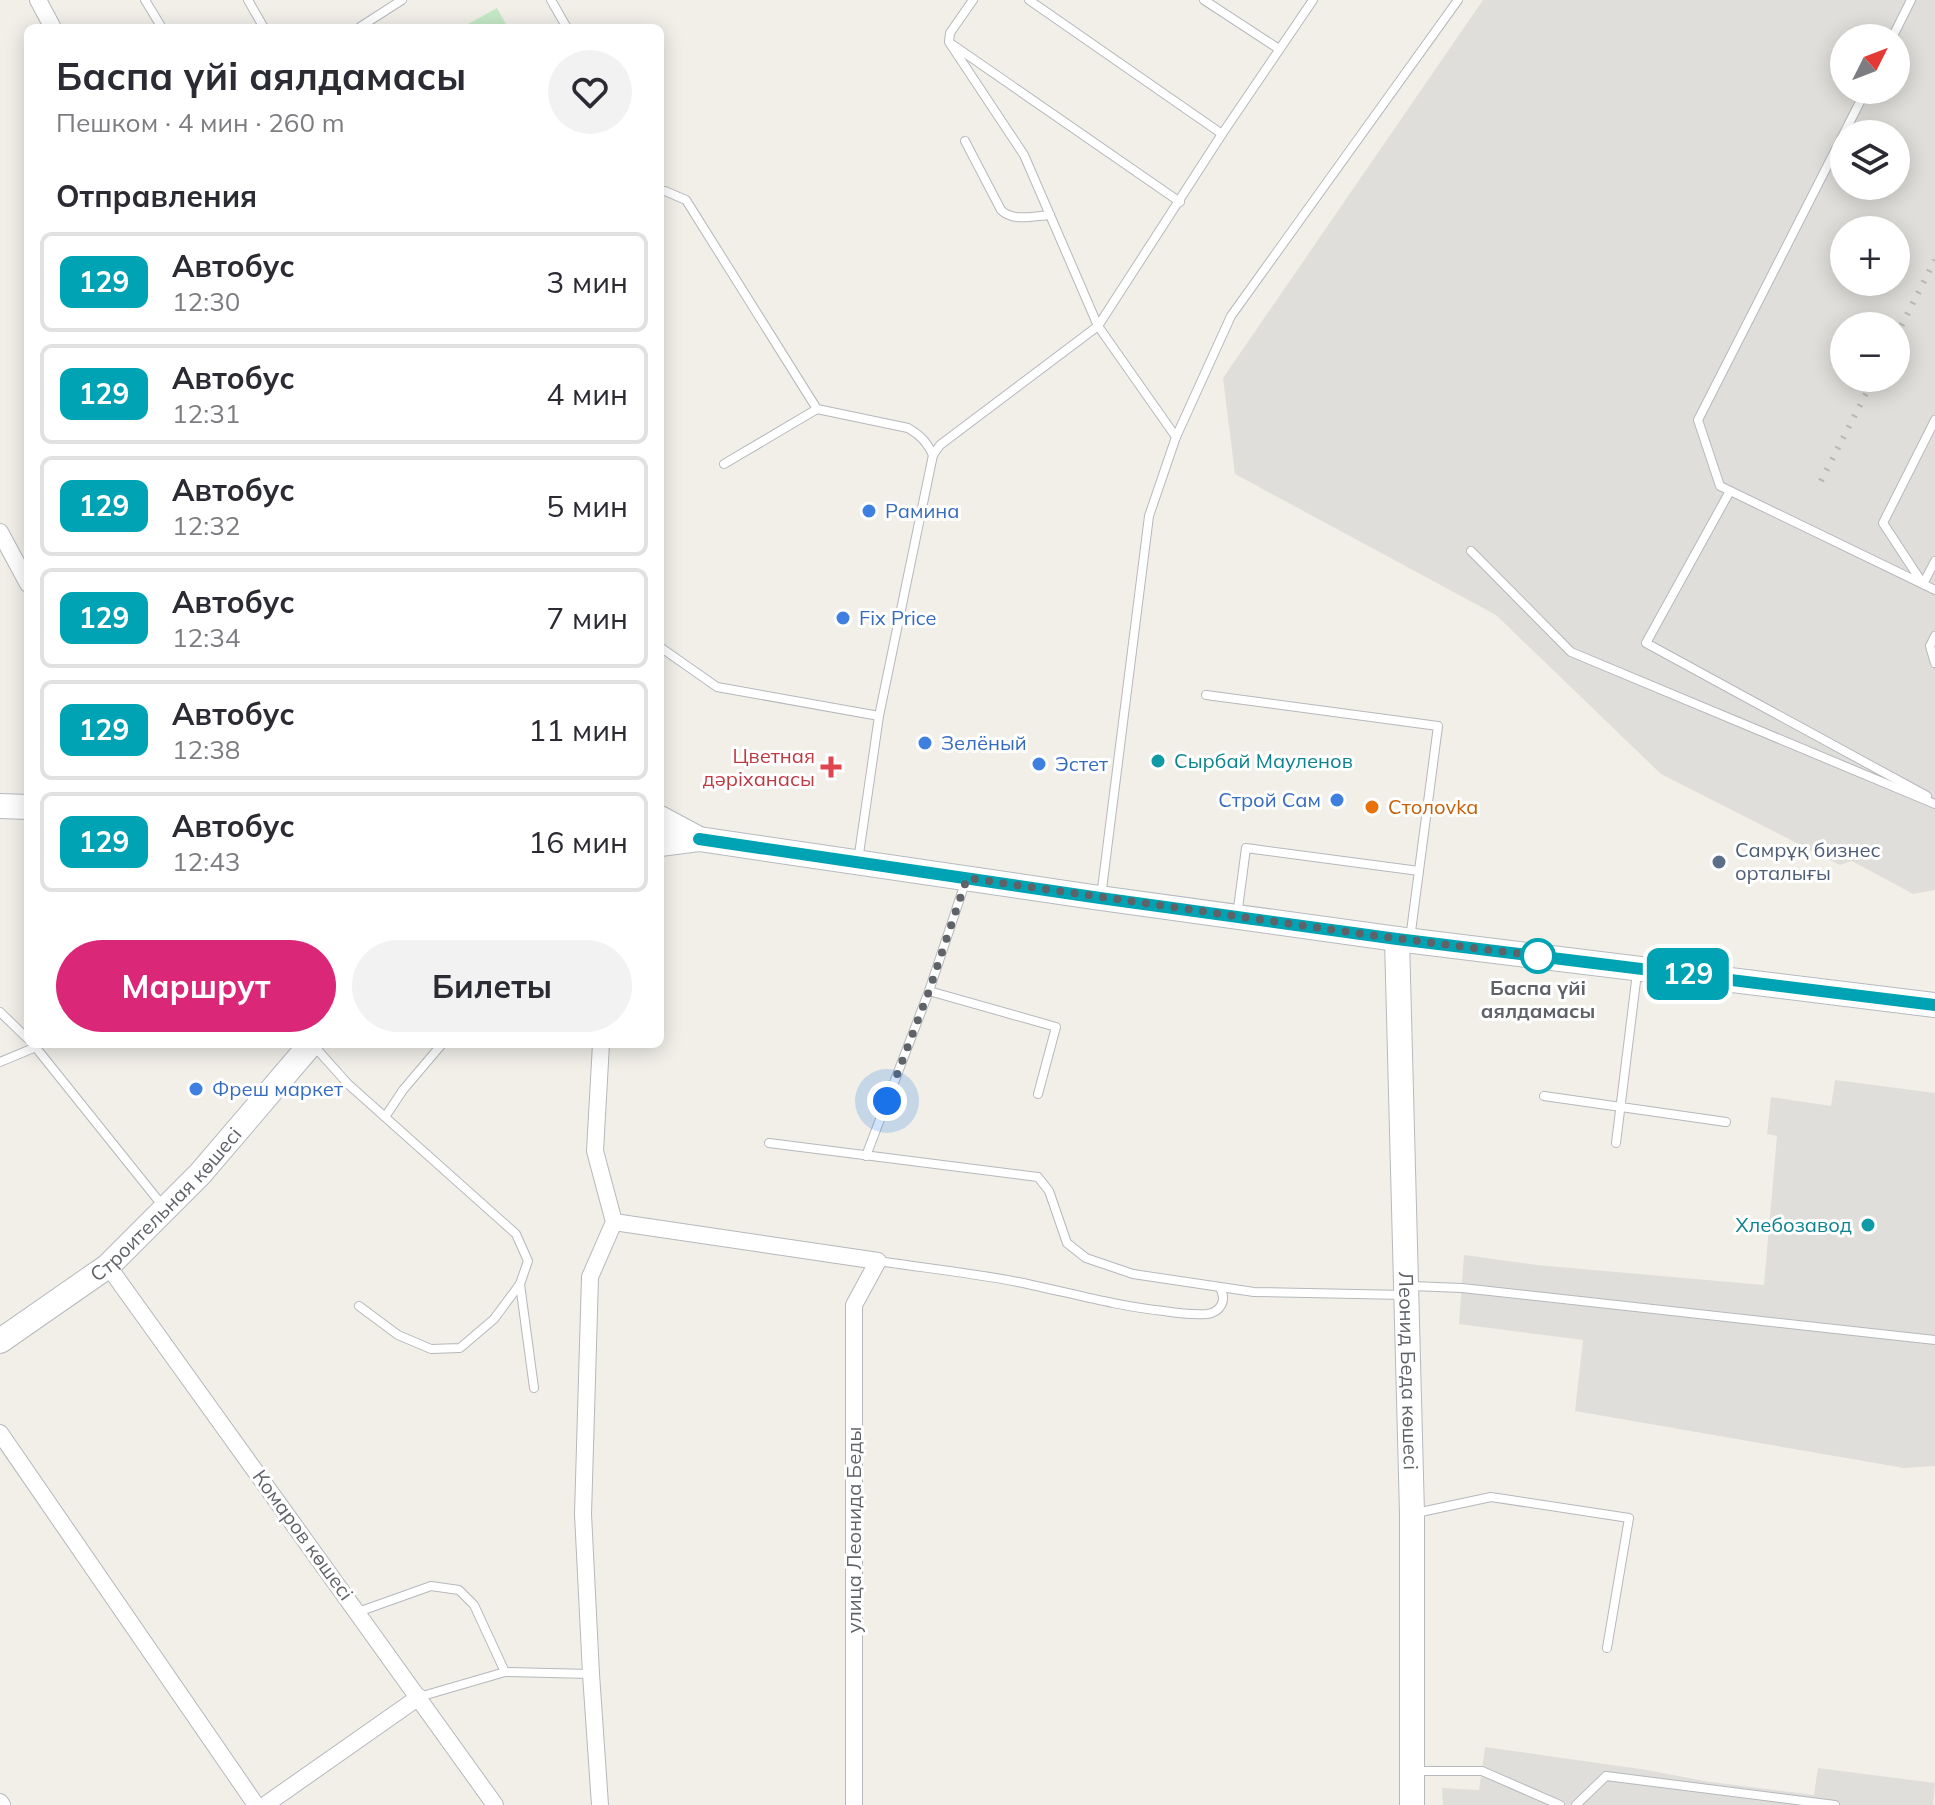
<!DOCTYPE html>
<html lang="ru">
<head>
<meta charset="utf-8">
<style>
  :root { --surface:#fff; --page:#f2f2f3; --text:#2b2b33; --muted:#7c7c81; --line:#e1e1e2; --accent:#db2777 }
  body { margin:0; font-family:Mulish,sans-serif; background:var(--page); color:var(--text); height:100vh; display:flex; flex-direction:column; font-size:30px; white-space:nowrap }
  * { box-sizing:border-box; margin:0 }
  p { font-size:26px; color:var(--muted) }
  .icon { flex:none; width:44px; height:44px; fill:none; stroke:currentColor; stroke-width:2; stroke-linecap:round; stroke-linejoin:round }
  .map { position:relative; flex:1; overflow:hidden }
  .sheet { position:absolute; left:24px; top:24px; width:640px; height:1024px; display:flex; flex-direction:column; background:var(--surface); border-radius:12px; box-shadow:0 4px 20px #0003 }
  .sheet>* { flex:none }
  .badge { padding:0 16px; border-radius:12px; font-size:28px; line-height:52px }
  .needle { width:52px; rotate:48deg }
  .buttons { position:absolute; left:1830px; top:24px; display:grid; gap:16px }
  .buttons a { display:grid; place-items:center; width:80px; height:80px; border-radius:50%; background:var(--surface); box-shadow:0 4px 20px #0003; font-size:40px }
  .you { position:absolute; width:40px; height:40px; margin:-20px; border:6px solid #fff; border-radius:50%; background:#1a73e8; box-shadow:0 0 0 12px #1a73e833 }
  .map>.badge { position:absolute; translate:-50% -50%; box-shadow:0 0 0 4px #fff }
  h2 { padding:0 32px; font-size:30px; line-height:72px }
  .round { display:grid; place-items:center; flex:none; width:84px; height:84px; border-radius:42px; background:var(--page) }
  .headline { display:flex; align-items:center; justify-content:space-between; height:136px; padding:0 32px }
  h1 { font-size:38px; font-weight:700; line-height:60px }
  .cta { display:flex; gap:16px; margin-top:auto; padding:16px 32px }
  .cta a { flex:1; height:92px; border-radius:48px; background:var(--accent); color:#fff; font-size:32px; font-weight:700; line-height:92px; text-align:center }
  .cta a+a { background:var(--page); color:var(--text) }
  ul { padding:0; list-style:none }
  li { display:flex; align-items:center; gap:24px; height:100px; margin:0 16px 12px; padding:0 16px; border:4px solid var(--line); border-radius:12px }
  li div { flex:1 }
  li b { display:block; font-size:30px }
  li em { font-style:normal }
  li .badge { min-width:88px; font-weight:700; text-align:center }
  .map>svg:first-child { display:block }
</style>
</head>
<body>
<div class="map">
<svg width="1935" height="1805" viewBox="0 0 1935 1805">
  <rect width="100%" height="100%" fill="#f1efe8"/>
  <g fill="#e0deda" fill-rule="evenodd">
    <path d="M 1483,0 L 1935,0 L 1935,890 L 1913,894 L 1852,861 L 1840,865 L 1661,774 L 1496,615 L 1235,474 L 1223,378 ZM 1844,38 L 1896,38 L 1896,90 L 1844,90 ZM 1844,134 L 1896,134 L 1896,186 L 1844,186 ZM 1844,230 L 1896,230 L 1896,282 L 1844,282 ZM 1844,326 L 1896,326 L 1896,378 L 1844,378 Z"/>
    <path d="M 1835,1080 L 1935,1093 L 1935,1466 L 1904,1468 L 1575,1411 L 1583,1340 L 1459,1324 L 1464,1255 L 1537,1265 L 1764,1285 L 1777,1136 L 1767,1134 L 1771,1097 L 1831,1106 Z"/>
    <path d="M 1485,1747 L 1647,1770 L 1704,1781 L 1814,1795 L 1818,1768 L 1935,1783 L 1933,1805 L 1443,1805 L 1442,1788 L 1479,1790 Z"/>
  </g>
  <path fill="#c5e8c5" d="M 497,8 L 508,28 L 461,28 Z"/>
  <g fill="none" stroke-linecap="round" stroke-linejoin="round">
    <g stroke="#b5b8bc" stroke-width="10">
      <g id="lane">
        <path d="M 145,0 L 162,28"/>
        <path d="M 248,0 L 264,28"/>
        <path d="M 551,0 L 567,28"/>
        <path d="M 973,0 L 950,33 L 949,42 L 1024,155 L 1098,326"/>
        <path d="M 1029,0 L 1222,134"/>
        <path d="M 1204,0 L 1279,49"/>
        <path d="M 360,27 L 402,0"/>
        <path d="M 1892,38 L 1911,0"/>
        <path d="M 953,45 L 1180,202"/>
        <path d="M 1866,90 L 1698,420 L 1720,486 L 1935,590"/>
        <path d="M 965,141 L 1001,210 C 1013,222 1033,216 1050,215"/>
        <path d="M 660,192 L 665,191 L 686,200 L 817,409 L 908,428 C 920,435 927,442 933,455"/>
        <path d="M 1098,326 L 1222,134 L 1313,0"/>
        <path d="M 1935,420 L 1883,523 L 1923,584 L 1935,561"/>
        <path d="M 724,464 L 817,409"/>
        <path d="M 1730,491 L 1646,643 L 1927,796"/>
        <path d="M 1471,551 L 1571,652 L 1935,804"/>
        <path d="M 1935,636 L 1930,646 L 1935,663"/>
        <path d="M 660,647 L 717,687 L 879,716"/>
        <path d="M 1206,695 L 1438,726 L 1410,939"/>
        <path d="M 858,861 L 879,716 L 933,455 L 940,445 L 1098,326 L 1176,437"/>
        <path d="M 1101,897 L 1149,516 L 1176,437 L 1231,316 L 1458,0"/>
        <path d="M 1237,916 L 1246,848 L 1419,871"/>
        <path d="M 929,991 L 1056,1027 L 1038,1094"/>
        <path d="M 0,1012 L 28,1039"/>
        <path d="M 33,1044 L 162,1205"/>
        <path d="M 314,1046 L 348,1084 L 516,1234 L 528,1261 L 520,1284 L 494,1319 L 460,1348 L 431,1349 L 398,1335 L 359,1306"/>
        <path d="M 0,1062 L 36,1047"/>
        <path d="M 1544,1096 L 1726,1122"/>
        <path d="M 385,1117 L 403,1090 L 442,1044"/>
        <path d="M 769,1143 L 1038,1177 L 1049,1191 L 1067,1243 L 1086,1258 L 1133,1274 L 1254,1292 L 1405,1295"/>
        <path d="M 1616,1143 L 1637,973"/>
        <path d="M 866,1156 L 929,991 L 965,883"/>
        <path d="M 878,1261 C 925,1268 972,1273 1018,1282 C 1067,1292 1115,1306 1164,1311 C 1177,1313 1193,1315 1207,1314 C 1221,1312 1227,1300 1220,1288"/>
        <path d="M 520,1284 L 534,1388"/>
        <path d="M 1411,1286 L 1462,1288 L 1935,1340"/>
        <path d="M 1416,1513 L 1491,1497 L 1629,1518 L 1607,1648"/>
        <path d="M 358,1612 L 431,1586 L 459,1590 L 474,1605 L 505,1672"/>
        <path d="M 419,1697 L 505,1672 L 591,1674"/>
        <path d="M 1413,1771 L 1482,1771 L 1560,1805"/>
        <path d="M 1576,1805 L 1606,1776 L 1835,1805"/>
      </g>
    </g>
    <g stroke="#b5b8bc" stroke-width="18">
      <g id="street">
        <path d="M 38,0 L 53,28"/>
        <path d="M 0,532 L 28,584"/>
        <path d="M 614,1222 L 878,1261 L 854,1305 L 854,1805"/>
        <path d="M 108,1266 L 495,1805"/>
        <path d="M 0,1433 L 256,1805"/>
        <path d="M 0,1802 L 2,1805"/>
        <path d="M 265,1805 L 419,1697"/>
        <path d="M 600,1805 L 591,1674 L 583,1514 L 590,1277 L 614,1222 L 595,1151 L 601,1044"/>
      </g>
    </g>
    <g stroke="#b6babf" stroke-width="26">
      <g id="secondary">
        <path d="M 0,806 L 28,807"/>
        <path d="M 660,818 L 699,839"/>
        <path d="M 660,844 L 699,839 L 1100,898 L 1397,939 L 1935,1005"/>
        <path id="s1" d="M 1397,939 L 1412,1514 L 1412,1805"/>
        <path id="s2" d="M 0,1341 L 108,1266 L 200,1174 L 311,1044"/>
      </g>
    </g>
    <use href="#lane" stroke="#fff" stroke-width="8"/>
    <use href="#street" stroke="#fff" stroke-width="16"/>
    <use href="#secondary" stroke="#fff" stroke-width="24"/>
    <g stroke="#b6b7b8" stroke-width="6" stroke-dasharray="2 10" stroke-linecap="butt">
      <path d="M 1896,336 L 1935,260"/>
      <path d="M 1821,481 L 1874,378"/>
    </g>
  </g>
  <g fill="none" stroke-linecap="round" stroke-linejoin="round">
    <g stroke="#fff" stroke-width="18">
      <path id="line" d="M 699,839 L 1100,898 L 1397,939 L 1935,1005"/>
    </g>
    <use href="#line" stroke="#00a3b4" stroke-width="12"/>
    <path stroke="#5f6368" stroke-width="8" stroke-dasharray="0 14.4" d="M 887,1101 L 929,991 L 967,878 L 1370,935 L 1538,956"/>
  </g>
  <g fill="#3f7fe0" stroke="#fff" stroke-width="3">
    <circle cx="869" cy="511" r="8"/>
    <circle cx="843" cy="618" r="8"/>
    <circle cx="925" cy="743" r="8"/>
    <circle cx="1039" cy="764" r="8"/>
    <circle cx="1337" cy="800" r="8"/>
    <circle cx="196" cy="1089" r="8"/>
  </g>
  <g fill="#0f9aa8" stroke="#fff" stroke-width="3">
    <circle cx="1158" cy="761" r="8"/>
    <circle cx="1868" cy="1225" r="8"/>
  </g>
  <path fill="#e0444e" stroke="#fff" stroke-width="3" d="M827 755h8v8h8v8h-8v8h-8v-8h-8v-8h8z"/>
  <circle fill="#e8710a" stroke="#fff" stroke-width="3" cx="1372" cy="807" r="8"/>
  <circle fill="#5c6f8a" stroke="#fff" stroke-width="3" cx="1719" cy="862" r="8"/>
  <circle fill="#fff" stroke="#00a3b4" stroke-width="4" cx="1538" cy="956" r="16"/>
  <g text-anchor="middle" stroke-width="6" stroke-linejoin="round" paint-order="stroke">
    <g font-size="20" fill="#366cbe" stroke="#fff" text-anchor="start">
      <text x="885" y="518">Рамина</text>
      <text x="859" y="625">Fix Price</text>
      <text x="941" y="750">Зелёный</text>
      <text x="1055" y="771">Эстет</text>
      <text x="1321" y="807" text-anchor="end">Строй Сам</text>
      <text x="212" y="1096">Фреш маркет</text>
    </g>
    <g font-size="20" fill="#be3a42" stroke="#fff" text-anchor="end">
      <text x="815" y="763">Цветная<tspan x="815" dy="23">дәріханасы</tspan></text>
    </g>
    <g font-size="20" fill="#0d838f" stroke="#fff" text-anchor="start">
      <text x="1174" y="768">Сырбай Мауленов</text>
      <text x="1852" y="1232" text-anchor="end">Хлебозавод</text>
    </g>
    <g font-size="20" fill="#c56008" stroke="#fff" text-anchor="start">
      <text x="1388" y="814">Столоvka</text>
    </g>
    <g font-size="20" fill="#4e5e75" stroke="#fff" text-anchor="start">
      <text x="1735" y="857">Самрұқ бизнес<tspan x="1735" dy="23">орталығы</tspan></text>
    </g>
    <g font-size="20" font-weight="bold" fill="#5f6368" stroke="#fff">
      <text x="1538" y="995">Баспа үйі<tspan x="1538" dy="23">аялдамасы</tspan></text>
    </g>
    <g font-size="20" fill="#5f6368" stroke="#fff">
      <text dy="7" stroke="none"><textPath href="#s2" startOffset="216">Строительная көшесі</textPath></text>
      <text dy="7" stroke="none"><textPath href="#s1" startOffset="432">Леонид Беда көшесі</textPath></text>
      <text transform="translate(854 1530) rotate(-90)" y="7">улица Леонида Беды</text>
      <text transform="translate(303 1535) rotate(54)" y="7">Комаров көшесі</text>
    </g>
  </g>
</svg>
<div class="buttons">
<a><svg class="needle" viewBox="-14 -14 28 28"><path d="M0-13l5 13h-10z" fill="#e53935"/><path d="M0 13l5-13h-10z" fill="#7c7c81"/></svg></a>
<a><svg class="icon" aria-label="layers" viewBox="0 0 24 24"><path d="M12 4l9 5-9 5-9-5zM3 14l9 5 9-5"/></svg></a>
<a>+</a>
<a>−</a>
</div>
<div class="you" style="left:887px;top:1101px"></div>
<b class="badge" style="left:1688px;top:974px;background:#00a3b4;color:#fff">129</b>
<section class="sheet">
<div class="headline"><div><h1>Баспа үйі аялдамасы</h1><p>Пешком · 4 мин · 260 m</p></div><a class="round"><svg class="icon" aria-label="heart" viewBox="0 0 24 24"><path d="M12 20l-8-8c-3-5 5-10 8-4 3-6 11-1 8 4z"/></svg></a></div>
<h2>Отправления</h2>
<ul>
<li><span class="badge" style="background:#00a3b4;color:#fff">129</span><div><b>Автобус</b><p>12:30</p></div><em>3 мин</em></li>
<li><span class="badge" style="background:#00a3b4;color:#fff">129</span><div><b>Автобус</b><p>12:31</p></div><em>4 мин</em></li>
<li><span class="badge" style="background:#00a3b4;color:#fff">129</span><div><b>Автобус</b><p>12:32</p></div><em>5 мин</em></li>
<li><span class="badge" style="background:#00a3b4;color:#fff">129</span><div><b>Автобус</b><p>12:34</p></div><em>7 мин</em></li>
<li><span class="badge" style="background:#00a3b4;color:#fff">129</span><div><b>Автобус</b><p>12:38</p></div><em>11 мин</em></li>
<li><span class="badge" style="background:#00a3b4;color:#fff">129</span><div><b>Автобус</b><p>12:43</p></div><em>16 мин</em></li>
</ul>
<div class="cta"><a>Маршрут</a><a>Билеты</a></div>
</section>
</div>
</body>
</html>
